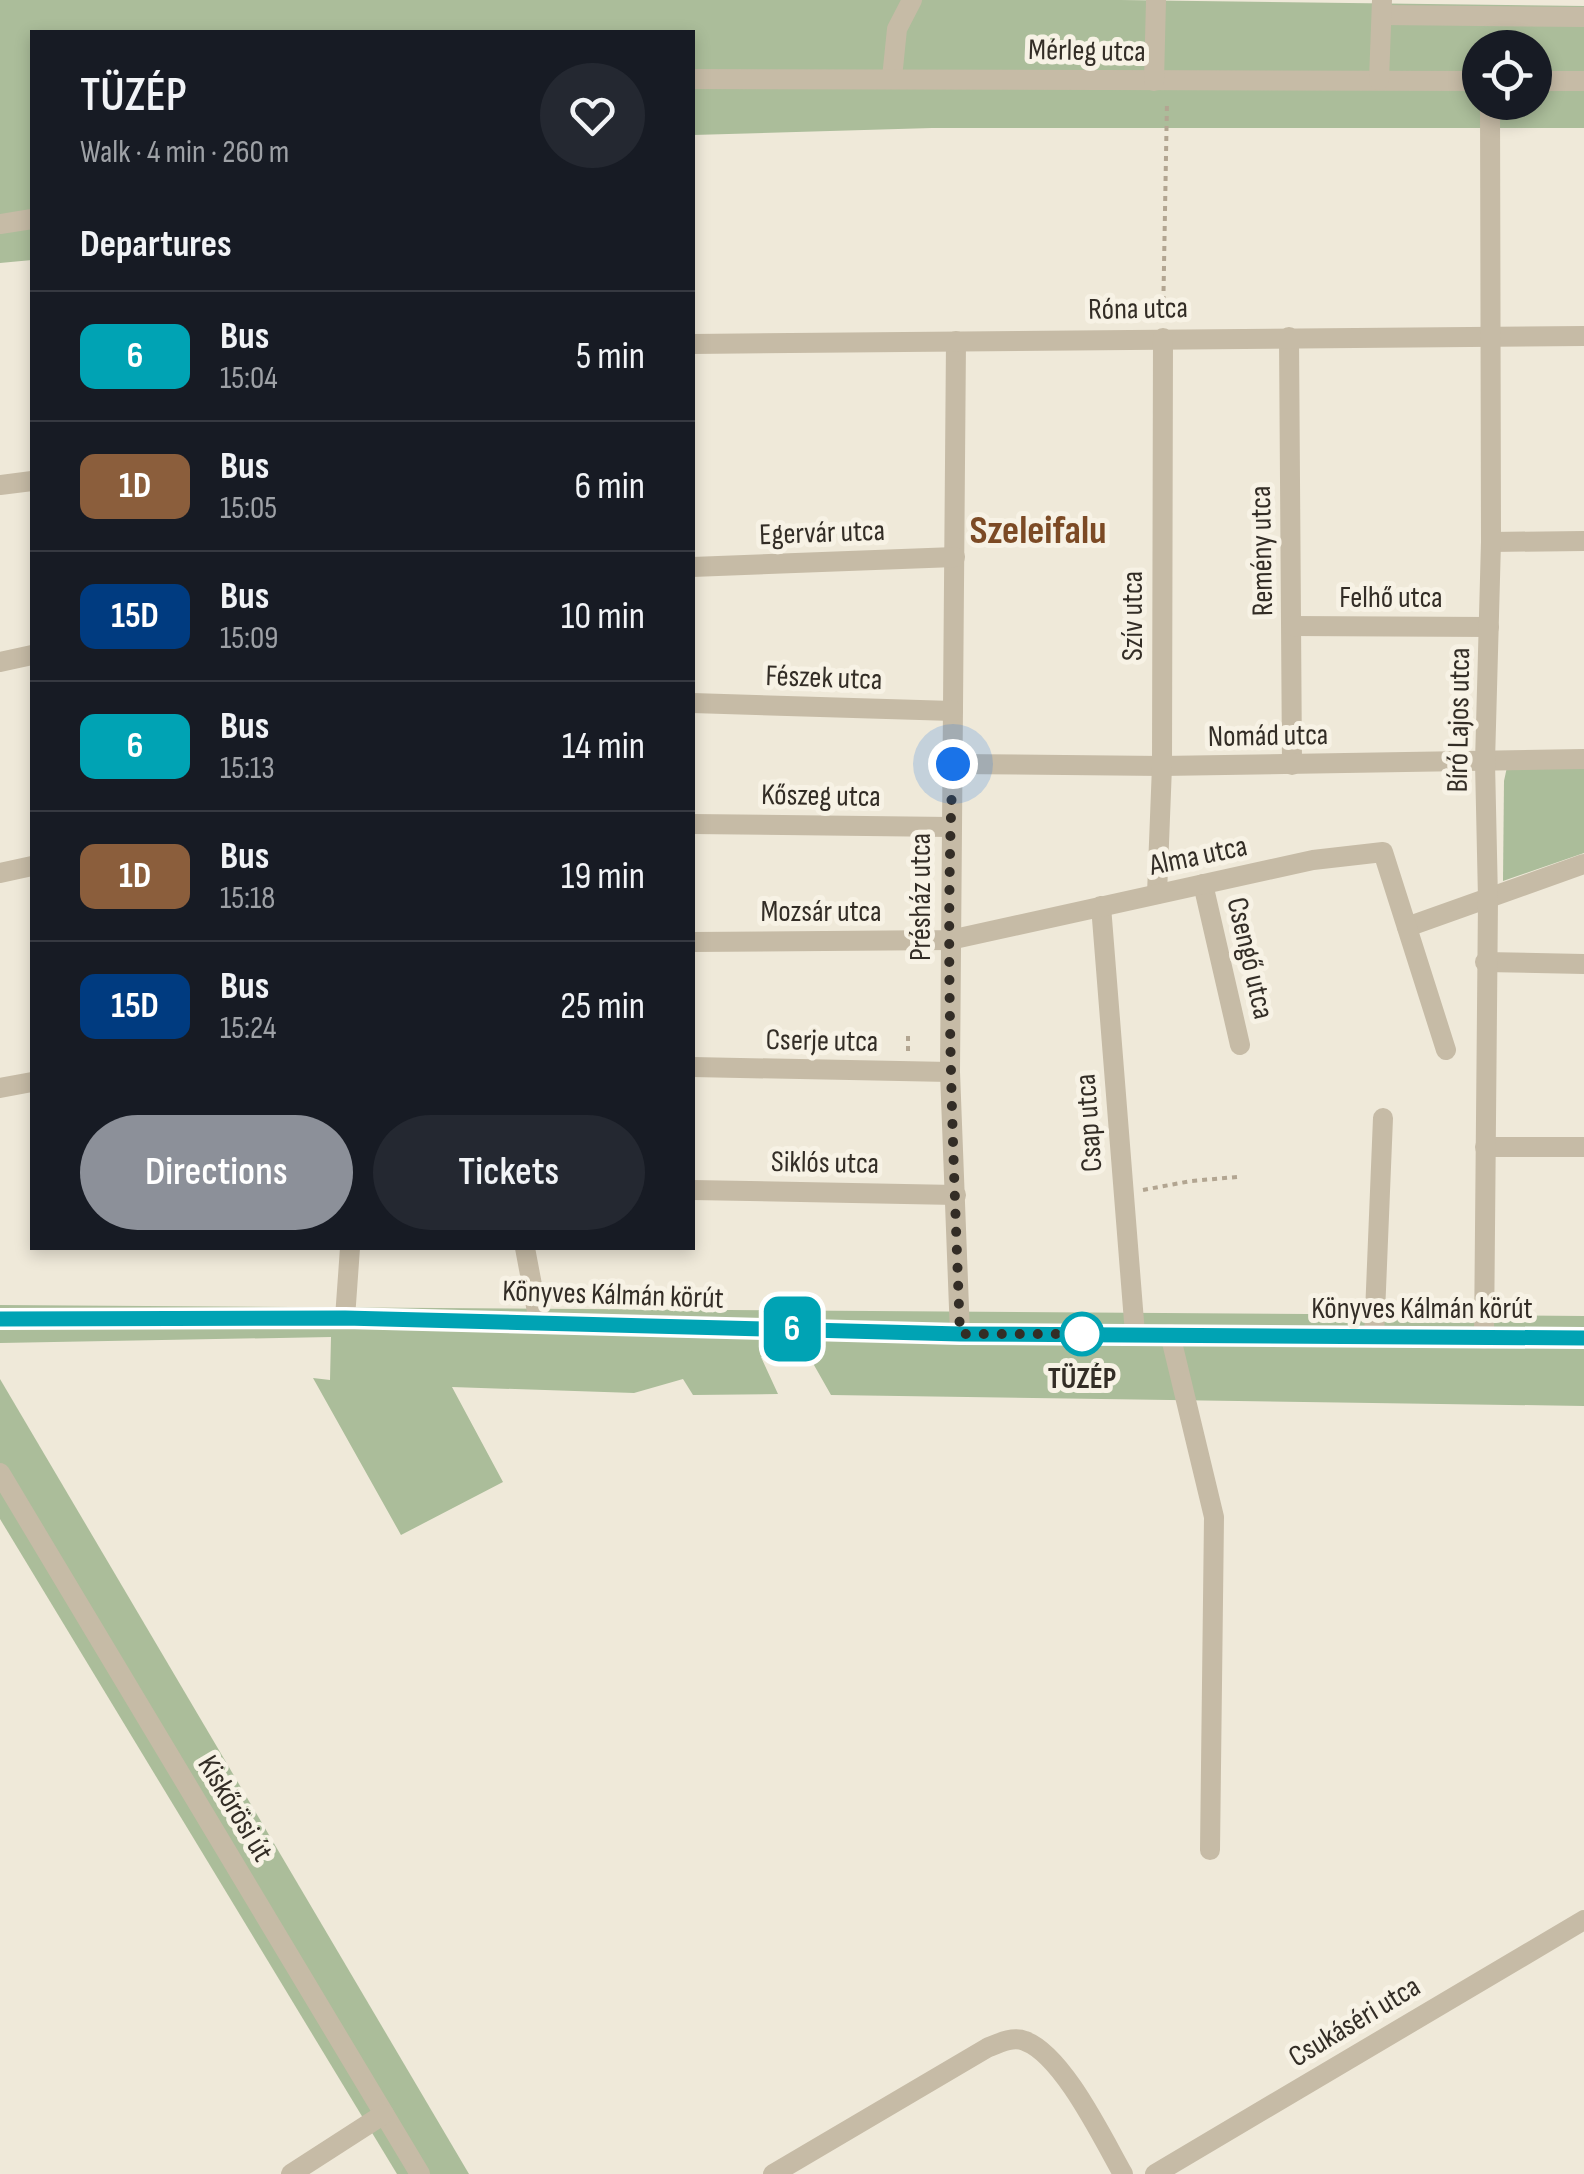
<!DOCTYPE html>
<html lang="en">
<head>
<meta charset="utf-8">
<style>
  :root { --surface:#171b24; --page:#242831; --text:#f1f3f6; --muted:#9ea1a6; --line:#363941; --accent:#8c9099 }
  body { margin:0; font-family:"Sofia Sans Condensed",sans-serif; background:var(--page); color:var(--text); height:100vh; display:flex; flex-direction:column; font-size:38px; white-space:nowrap }
  * { box-sizing:border-box; margin:0 }
  p { font-size:32px; color:var(--muted) }
  .icon { flex:none; width:55px; height:55px; fill:none; stroke:currentColor; stroke-width:2; stroke-linecap:round; stroke-linejoin:round }
  .map { position:relative; flex:1; overflow:hidden }
  .drawer { position:absolute; left:30px; top:30px; width:665px; height:1220px; display:flex; flex-direction:column; background:var(--surface); border-radius:0px; box-shadow:0 5px 15px #0003 }
  .drawer>* { flex:none }
  .badge { padding:0 20px; border-radius:15px; font-size:35px; line-height:65px }
  .buttons { position:absolute; left:1462px; top:30px; display:grid; gap:20px }
  .buttons a { display:grid; place-items:center; width:90px; height:90px; border-radius:50%; background:var(--surface); box-shadow:0 5px 15px #0003; font-size:50px }
  .you { position:absolute; width:50px; height:50px; margin:-25px; border:8px solid #fff; border-radius:50%; background:#1a73e8; box-shadow:0 0 0 15px #1a73e833 }
  .map>.badge { position:absolute; translate:-50% -50%; box-shadow:0 0 0 5px #fff }
  h2 { padding:0 50px; font-size:38px; line-height:90px }
  .round { display:grid; place-items:center; flex:none; width:105px; height:105px; border-radius:52px; background:var(--page) }
  .summary { display:flex; align-items:center; justify-content:space-between; height:170px; padding:0 50px }
  h1 { font-size:48px; font-weight:600; line-height:75px }
  .button { display:flex; gap:20px; margin-top:auto; padding:20px 50px }
  .button a { flex:1; height:115px; border-radius:60px; background:var(--accent); color:#fff; font-size:40px; font-weight:600; line-height:115px; text-align:center }
  .button a+a { background:var(--page); color:var(--text) }
  ul { padding:0; list-style:none }
  li { display:flex; align-items:center; gap:30px; height:130px; padding:0 50px; border-top:2px solid var(--line) }
  li div { flex:1 }
  li b { display:block; font-size:38px }
  li em { font-style:normal }
  li .badge { min-width:110px; font-weight:700; text-align:center }
  .map>svg:first-child { display:block }
</style>
</head>
<body>
<div class="map">
<svg width="1584" height="2174" viewBox="0 0 1584 2174">
  <rect width="100%" height="100%" fill="#efe9d9"/>
  <g fill="#abbd9a" fill-rule="evenodd">
    <path d="M 0,0 L 1121,0 L 1584,6 L 1584,128 L 932,128 L 693,135 L 692,32 L 32,32 L 32,260 L 0,263 ZM 1480,48 L 1535,48 L 1535,102 L 1480,102 Z"/>
    <path d="M 1507,767 L 1584,767 L 1584,853 L 1503,881 L 1504,781 Z"/>
    <path d="M 0,1305 L 1584,1316 L 1584,1406 L 831,1395 L 810,1358 L 761,1357 L 778,1394 L 693,1395 L 683,1379 L 634,1393 L 452,1387 L 503,1482 L 401,1535 L 313,1378 L 330,1380 L 331,1337 L 0,1343 Z"/>
    <path d="M 0,1379 L 469,2174 L 397,2174 L 0,1519 Z"/>
  </g>
  <g fill="none" stroke-linecap="round" stroke-linejoin="round">
    <g stroke="#b2a591" stroke-width="4" stroke-dasharray="5 5" stroke-linecap="butt">
      <path d="M 1163,321 L 1167,101"/>
      <path d="M 908,1051 L 908,1031"/>
      <path d="M 1143,1190 L 1191,1181 L 1237,1177"/>
    </g>
    <g stroke="#c6bba6" stroke-width="20">
      <path d="M 1382,15 L 1584,17"/>
      <path d="M 892,78 L 897,29 L 912,0"/>
      <path d="M 692,79 L 1480,81"/>
      <path d="M 1379,80 L 1382,0"/>
      <path d="M 1154,81 L 1156,0"/>
      <path d="M 1535,81 L 1584,81"/>
      <path d="M 0,224 L 32,219"/>
      <path d="M 1289,337 L 1292,765"/>
      <path d="M 956,341 L 950,1072 L 960,1334"/>
      <path d="M 692,344 L 1584,336"/>
      <path d="M 0,485 L 32,481"/>
      <path d="M 1491,542 L 1584,541"/>
      <path d="M 692,567 L 955,557"/>
      <path d="M 1292,626 L 1489,627"/>
      <path d="M 0,662 L 32,655"/>
      <path d="M 692,703 L 953,711"/>
      <path d="M 953,764 L 1162,766 L 1584,759"/>
      <path d="M 692,824 L 950,827"/>
      <path d="M 0,873 L 32,866"/>
      <path d="M 1203,884 L 1240,1045"/>
      <path d="M 1157,894 L 1162,766 L 1163,338"/>
      <path d="M 1101,906 L 1135,1334"/>
      <path d="M 1407,927 L 1584,864"/>
      <path d="M 692,942 L 950,940 L 1313,860 L 1383,852 L 1446,1050"/>
      <path d="M 1485,962 L 1584,964"/>
      <path d="M 692,1067 L 950,1072"/>
      <path d="M 0,1088 L 32,1082"/>
      <path d="M 1485,1147 L 1584,1147"/>
      <path d="M 692,1190 L 956,1195"/>
      <path d="M 525,1248 L 539,1322"/>
      <path d="M 345,1318 L 350,1248"/>
      <path d="M 0,1319 L 345,1318 L 960,1334 L 1584,1339"/>
      <path d="M 1170,1334 L 1214,1517 L 1210,1850"/>
      <path d="M 1374,1338 L 1383,1118"/>
      <path d="M 1484,1339 L 1488,899 L 1485,762 L 1491,542 L 1490,102"/>
      <path d="M 0,1473 L 420,2174"/>
      <path d="M 291,2174 L 384,2114"/>
      <path d="M 773,2174 L 987,2048 C 999,2043 1013,2036 1025,2041 C 1063,2055 1103,2139 1123,2174"/>
      <path d="M 1155,2174 L 1584,1920"/>
    </g>
  </g>
  <g fill="none" stroke-linecap="round" stroke-linejoin="round">
    <g stroke="#fff" stroke-width="22">
      <path id="line" d="M 0,1319 L 345,1318 L 960,1334 L 1584,1338"/>
    </g>
    <use href="#line" stroke="#00a3b4" stroke-width="15"/>
    <path stroke="#332d26" stroke-width="10" stroke-dasharray="0 18" d="M 953,764 C 944,954 953,1144 960,1334 C 1006,1334 1052,1334 1098,1334 L 1082,1334"/>
  </g>
  <circle fill="#fff" stroke="#00a3b4" stroke-width="5" cx="1082" cy="1334" r="20"/>
  <g text-anchor="middle" stroke-width="10" stroke-linejoin="round" paint-order="stroke">
    <g font-size="30" fill="#332d26" stroke="#f7f2e5">
      <text transform="translate(1087 50) rotate(1)" y="10">Mérleg utca</text>
      <text transform="translate(1138 308) rotate(-1)" y="10">Róna utca</text>
      <text transform="translate(822 532) rotate(-2)" y="10">Egervár utca</text>
      <text transform="translate(1261 551) rotate(-91)" y="10">Remény utca</text>
      <text x="1391" y="607">Felhő utca</text>
      <text transform="translate(1132 616) rotate(-90)" y="10">Szív utca</text>
      <text transform="translate(824 677) rotate(2)" y="10">Fészek utca</text>
      <text transform="translate(1458 720) rotate(-89)" y="10">Bíró Lajos utca</text>
      <text transform="translate(1268 735) rotate(-1)" y="10">Nomád utca</text>
      <text transform="translate(821 795) rotate(1)" y="10">Kőszeg utca</text>
      <text transform="translate(1198 855) rotate(-12)" y="10">Alma utca</text>
      <text transform="translate(920 897) rotate(-90)" y="10">Présház utca</text>
      <text x="821" y="921">Mozsár utca</text>
      <text transform="translate(1251 958) rotate(77)" y="10">Csengő utca</text>
      <text transform="translate(822 1040) rotate(1)" y="10">Cserje utca</text>
      <text transform="translate(1088 1123) rotate(-94)" y="10">Csap utca</text>
      <text transform="translate(825 1162) rotate(1)" y="10">Siklós utca</text>
      <text transform="translate(613 1294) rotate(2)" y="10">Könyves Kálmán körút</text>
      <text x="1422" y="1318">Könyves Kálmán körút</text>
      <text transform="translate(236 1808) rotate(59)" y="10">Kiskőrösi út</text>
      <text transform="translate(1354 2021) rotate(-31)" y="10">Csukáséri utca</text>
    </g>
    <g font-size="30" font-weight="bold" fill="#332d26" stroke="#f7f2e5">
      <text x="1082" y="1388">TÜZÉP</text>
    </g>
    <g font-size="40" font-weight="bold" fill="#7c4a25" stroke="#f7f2e5">
      <text x="1038" y="543">Szeleifalu</text>
    </g>
  </g>
</svg>
<div class="buttons">
<a><svg class="icon" aria-label="locate" viewBox="0 0 24 24"><circle cx="12" cy="12" r="6"/><path d="M12 2v4M12 18v4M2 12h4M18 12h4"/></svg></a>
</div>
<div class="you" style="left:953px;top:764px"></div>
<b class="badge" style="left:792px;top:1329px;background:#00a3b4;color:#fff">6</b>
<section class="drawer">
<div class="summary"><div><h1>TÜZÉP</h1><p>Walk · 4 min · 260 m</p></div><a class="round"><svg class="icon" aria-label="heart" viewBox="0 0 24 24"><path d="M12 20l-8-8c-3-5 5-10 8-4 3-6 11-1 8 4z"/></svg></a></div>
<h2>Departures</h2>
<ul>
<li><span class="badge" style="background:#00a3b4;color:#fff">6</span><div><b>Bus</b><p>15:04</p></div><em>5 min</em></li>
<li><span class="badge" style="background:#8b5e3c;color:#fff">1D</span><div><b>Bus</b><p>15:05</p></div><em>6 min</em></li>
<li><span class="badge" style="background:#003b80;color:#fff">15D</span><div><b>Bus</b><p>15:09</p></div><em>10 min</em></li>
<li><span class="badge" style="background:#00a3b4;color:#fff">6</span><div><b>Bus</b><p>15:13</p></div><em>14 min</em></li>
<li><span class="badge" style="background:#8b5e3c;color:#fff">1D</span><div><b>Bus</b><p>15:18</p></div><em>19 min</em></li>
<li><span class="badge" style="background:#003b80;color:#fff">15D</span><div><b>Bus</b><p>15:24</p></div><em>25 min</em></li>
</ul>
<div class="button"><a>Directions</a><a>Tickets</a></div>
</section>
</div>
</body>
</html>
